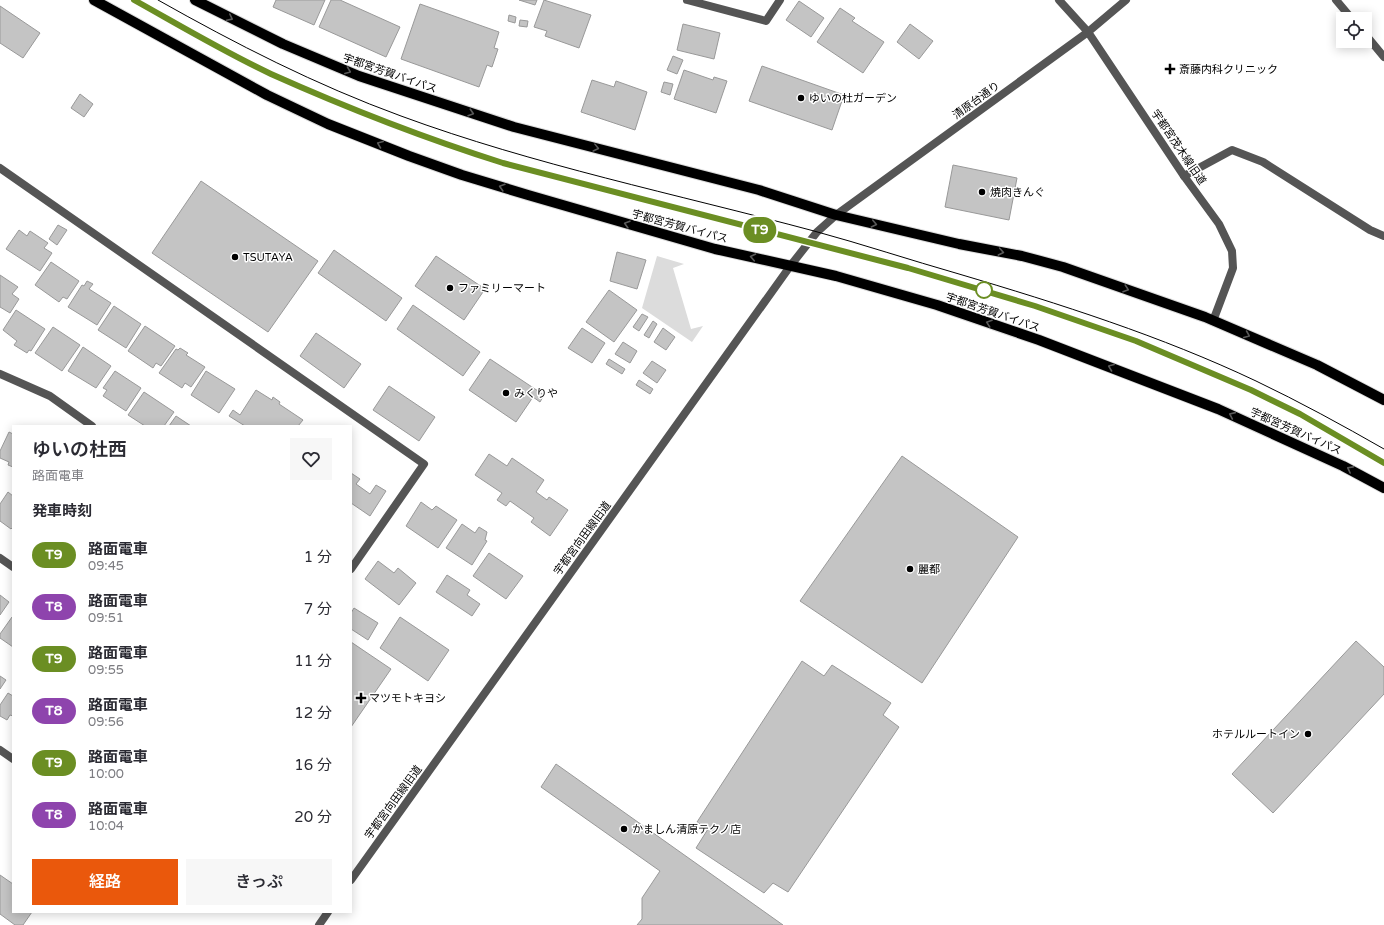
<!DOCTYPE html>
<html lang="ja">
<head>
<meta charset="utf-8">
<style>
  :root { --surface:#fff; --page:#f7f7f7; --text:#2b2b33; --muted:#7c7c81; --accent:#ea580c }
  body { margin:0; font-family:"Varela Round","Noto Sans JP",sans-serif; background:var(--page); color:var(--text); height:100vh; display:flex; flex-direction:column; font-size:15px; white-space:nowrap }
  * { box-sizing:border-box; margin:0 }
  p { font-size:13px; color:var(--muted) }
  .icon { flex:none; width:22px; height:22px; fill:none; stroke:currentColor; stroke-width:2; stroke-linecap:round; stroke-linejoin:round }
  .map { position:relative; flex:1; overflow:hidden }
  .drawer { position:absolute; left:12px; top:425px; width:340px; height:488px; display:flex; flex-direction:column; background:var(--surface); border-radius:0px; box-shadow:0 2px 10px #0003 }
  .drawer>* { flex:none }
  .badge { padding:0 8px; border-radius:13px; font-size:14px; line-height:26px }
  .tools { position:absolute; left:1336px; top:12px; display:grid; gap:8px }
  .tools a { display:grid; place-items:center; width:36px; height:36px; border-radius:0px; background:var(--surface); box-shadow:0 2px 10px #0003; font-size:20px }
  .map>.badge { position:absolute; translate:-50% -50%; box-shadow:0 0 0 2px #fff }
  h2 { padding:0 20px; font-size:15px; line-height:36px }
  .round { display:grid; place-items:center; flex:none; width:42px; height:42px; border-radius:0px; background:var(--page) }
  .overview { display:flex; align-items:center; justify-content:space-between; height:68px; padding:0 20px }
  h1 { font-size:19px; font-weight:600; line-height:30px }
  .action { display:flex; gap:8px; margin-top:auto; padding:8px 20px }
  .action a { flex:1; height:46px; border-radius:0px; background:var(--accent); color:#fff; font-size:16px; font-weight:600; line-height:46px; text-align:center }
  .action a+a { background:var(--page); color:var(--text) }
  ul { padding:0; list-style:none }
  li { display:flex; align-items:center; gap:12px; height:52px; padding:0 20px }
  li div { flex:1 }
  li b { display:block; font-size:15px }
  li em { font-style:normal }
  li .badge { min-width:44px; font-weight:700; text-align:center }
  .map>svg:first-child { display:block }
</style>
</head>
<body>
<div class="map">
<svg width="1384" height="925" viewBox="0 0 1384 925">
  <rect width="100%" height="100%" fill="#fff"/>
  <path fill="#dcdcdc" d="M 657,256 L 684,264 L 673,268 L 691,329 L 703,326 L 692,342 L 642,308 Z"/>
  <g fill="#c4c4c4" stroke="#999">
    <path d="M 276,0 L 325,0 L 314,25 L 273,7 Z"/>
    <path d="M 331,0 L 340,0 L 400,27 L 386,57 L 319,27 Z"/>
    <path d="M 519,0 L 537,0 L 535,5 Z"/>
    <path d="M 544,0 L 591,15 L 579,48 L 545,36 L 547,31 L 534,27 Z"/>
    <path d="M 799,1 L 824,18 L 811,37 L 786,20 Z"/>
    <path d="M 420,4 L 499,32 L 494,48 L 498,49 L 492,67 L 487,65 L 479,87 L 401,59 Z"/>
    <path d="M 0,6 L 40,33 L 23,58 L 0,43 Z"/>
    <path d="M 840,8 L 855,18 L 852,21 L 884,42 L 863,73 L 817,42 Z"/>
    <path d="M 509,15 L 516,17 L 515,23 L 508,21 Z"/>
    <path d="M 520,20 L 528,21 L 527,27 L 519,26 Z"/>
    <path d="M 683,24 L 720,33 L 714,59 L 677,50 Z"/>
    <path d="M 910,24 L 933,41 L 919,59 L 897,42 Z"/>
    <path d="M 673,56 L 683,60 L 677,74 L 667,70 Z"/>
    <path d="M 762,66 L 844,95 L 832,130 L 749,101 Z"/>
    <path d="M 684,70 L 713,80 L 714,77 L 727,81 L 716,113 L 674,99 Z"/>
    <path d="M 592,80 L 614,87 L 616,81 L 647,92 L 635,130 L 581,112 Z"/>
    <path d="M 664,82 L 673,84 L 670,95 L 661,92 Z"/>
    <path d="M 80,94 L 93,104 L 84,117 L 71,108 Z"/>
    <path d="M 953,165 L 1017,178 L 1009,220 L 945,207 Z"/>
    <path d="M 201,181 L 318,261 L 268,332 L 152,253 Z"/>
    <path d="M 58,225 L 67,230 L 57,245 L 49,239 Z"/>
    <path d="M 19,230 L 27,236 L 30,231 L 48,243 L 44,248 L 52,253 L 40,271 L 6,249 Z"/>
    <path d="M 334,250 L 402,298 L 386,321 L 318,273 Z"/>
    <path d="M 617,252 L 646,260 L 637,289 L 610,281 Z"/>
    <path d="M 436,256 L 485,289 L 464,320 L 415,286 Z"/>
    <path d="M 51,262 L 79,281 L 67,299 L 63,297 L 59,302 L 35,285 Z"/>
    <path d="M 0,275 L 18,287 L 12,294 L 19,299 L 10,313 L 0,307 Z"/>
    <path d="M 87,281 L 93,284 L 89,289 L 111,303 L 97,325 L 68,307 L 82,285 L 84,286 Z"/>
    <path d="M 609,290 L 637,310 L 614,342 L 586,322 Z"/>
    <path d="M 413,305 L 480,352 L 463,376 L 397,329 Z"/>
    <path d="M 114,306 L 141,324 L 126,348 L 98,330 Z"/>
    <path d="M 16,310 L 45,329 L 31,351 L 29,350 L 27,353 L 14,345 L 17,341 L 3,330 Z"/>
    <path d="M 642,314 L 648,317 L 639,331 L 633,327 Z"/>
    <path d="M 653,321 L 657,324 L 649,338 L 644,335 Z"/>
    <path d="M 145,326 L 175,346 L 161,366 L 156,363 L 153,368 L 128,351 Z"/>
    <path d="M 53,327 L 80,345 L 62,371 L 35,353 Z"/>
    <path d="M 582,328 L 605,343 L 592,363 L 568,348 Z"/>
    <path d="M 663,328 L 675,337 L 666,350 L 654,342 Z"/>
    <path d="M 316,333 L 361,364 L 344,388 L 300,356 Z"/>
    <path d="M 623,342 L 637,351 L 630,363 L 615,354 Z"/>
    <path d="M 83,347 L 111,366 L 96,388 L 68,371 Z"/>
    <path d="M 180,348 L 188,353 L 186,355 L 205,367 L 191,387 L 185,383 L 182,388 L 159,373 L 176,349 L 178,350 Z"/>
    <path d="M 490,359 L 544,395 L 540,402 L 533,397 L 516,422 L 469,390 Z"/>
    <path d="M 609,359 L 625,369 L 622,374 L 606,364 Z"/>
    <path d="M 652,361 L 666,370 L 657,383 L 643,373 Z"/>
    <path d="M 115,371 L 141,388 L 126,411 L 103,396 L 107,390 L 103,388 Z"/>
    <path d="M 206,371 L 235,389 L 219,413 L 191,395 Z"/>
    <path d="M 639,380 L 653,389 L 650,394 L 636,385 Z"/>
    <path d="M 389,386 L 435,417 L 419,441 L 373,410 Z"/>
    <path d="M 256,390 L 272,400 L 273,397 L 280,402 L 279,404 L 303,420 L 298,426 L 245,426 L 229,416 L 233,410 L 240,415 Z"/>
    <path d="M 144,392 L 174,412 L 164,426 L 145,426 L 128,415 Z"/>
    <path d="M 176,416 L 191,426 L 169,426 Z"/>
    <path d="M 9,432 L 13,434 L 13,467 L 8,465 L 9,462 L 0,458 L 0,451 Z"/>
    <path d="M 489,454 L 507,466 L 512,458 L 544,480 L 536,492 L 547,500 L 549,497 L 568,510 L 550,536 L 531,522 L 534,518 L 510,501 L 506,506 L 497,500 L 502,493 L 475,475 Z"/>
    <path d="M 902,456 L 1018,537 L 922,683 L 800,601 Z"/>
    <path d="M 351,473 L 360,479 L 356,484 L 370,494 L 376,485 L 386,491 L 370,516 L 351,503 Z"/>
    <path d="M 8,492 L 13,496 L 13,527 L 11,529 L 0,521 L 0,504 Z"/>
    <path d="M 421,502 L 432,510 L 436,506 L 457,520 L 438,548 L 406,526 Z"/>
    <path d="M 462,524 L 475,533 L 479,527 L 487,532 L 485,540 L 487,541 L 472,565 L 446,548 Z"/>
    <path d="M 489,553 L 523,576 L 506,599 L 473,576 Z"/>
    <path d="M 378,561 L 394,573 L 398,568 L 416,583 L 399,605 L 365,579 Z"/>
    <path d="M 447,575 L 470,590 L 467,595 L 480,604 L 472,616 L 436,592 Z"/>
    <path d="M 0,595 L 9,602 L 0,615 Z"/>
    <path d="M 354,608 L 378,623 L 368,640 L 351,629 L 351,613 Z"/>
    <path d="M 12,617 L 13,618 L 13,647 L 0,638 L 0,634 Z"/>
    <path d="M 400,617 L 449,650 L 428,681 L 380,648 Z"/>
    <path d="M 1356,641 L 1384,667 L 1384,694 L 1273,813 L 1232,774 Z"/>
    <path d="M 351,642 L 391,669 L 351,727 Z"/>
    <path d="M 802,661 L 824,676 L 832,665 L 891,703 L 883,715 L 899,727 L 788,892 L 773,883 L 764,893 L 696,848 L 708,829 L 697,822 Z"/>
    <path d="M 0,676 L 6,680 L 0,689 Z"/>
    <path d="M 8,693 L 13,696 L 13,716 L 10,715 L 7,720 L 0,716 L 0,705 Z"/>
    <path d="M 556,764 L 783,925 L 637,925 L 642,919 L 642,898 L 660,871 L 541,787 Z"/>
    <path d="M 0,875 L 13,884 L 13,912 L 32,912 L 23,925 L 15,925 L 0,914 Z"/>
  </g>
  <g fill="none" stroke-linecap="round" stroke-linejoin="round">
    <g stroke="#dbdbdb" stroke-width="12">
      <g id="primary">
        <path d="M 94,0 L 267,95 L 328,124 L 409,156 L 462,175 L 528,195 L 715,249 L 836,276 L 937,305 L 1039,340 L 1218,409 L 1343,466 L 1384,488"/>
        <path d="M 195,0 L 283,44 L 359,76 L 514,127 L 759,190 L 836,215 L 959,244 L 1022,256 L 1063,267 L 1205,317 L 1317,365 L 1384,400"/>
      </g>
    </g>
    <g stroke="#555" stroke-width="8">
      <path d="M 687,0 L 766,21 L 780,0"/>
      <path d="M 1336,0 L 1352,19"/>
      <path d="M 1365,34 L 1384,57"/>
      <path d="M 0,168 L 424,464 L 351,569"/>
      <path d="M 1184,176 L 1232,150 L 1263,162 L 1370,230 L 1384,236"/>
      <path d="M 0,374 L 50,396 L 92,426"/>
      <path d="M 0,558 L 13,567"/>
      <path d="M 0,750 L 13,759"/>
    </g>
    <g stroke="#555" stroke-width="8">
      <path d="M 1059,0 L 1088,32 L 1184,176 L 1219,224 L 1232,251 L 1233,268 L 1213,321"/>
      <path d="M 351,880 L 791,265 L 817,232 L 836,215 L 1088,32 L 1126,0"/>
      <path d="M 319,925 L 328,912"/>
    </g>
    <use href="#primary" stroke="#000" stroke-width="10"/>
    <g stroke="#000" stroke-width="1">
      <path d="M 134,0 C 179,25 224,52 271,74 C 347,109 424,138 503,163 L 908,268 L 1020,301 L 1136,341 L 1251,390 L 1300,414 L 1384,463"/>
      <path d="M 158,0 C 236,44 316,85 401,116 C 534,165 676,194 814,231 C 862,244 910,260 959,274 C 1060,304 1161,336 1256,381 C 1300,402 1342,425 1384,449"/>
    </g>
  </g>
  <defs><path id="oneway-chevron" d="M-2-3.5L2.5 0L-2 3.5" fill="none" stroke-width="1.6" stroke-linecap="round" stroke-linejoin="round"/></defs>
  <g stroke="#595959">
    <use href="#oneway-chevron" transform="translate(230 18) rotate(27)"/>
    <use href="#oneway-chevron" transform="translate(348 71) rotate(22)"/>
    <use href="#oneway-chevron" transform="translate(471 113) rotate(18)"/>
    <use href="#oneway-chevron" transform="translate(380 144) rotate(-158)"/>
    <use href="#oneway-chevron" transform="translate(596 148) rotate(14)"/>
    <use href="#oneway-chevron" transform="translate(502 187) rotate(-163)"/>
    <use href="#oneway-chevron" transform="translate(627 224) rotate(-164)"/>
    <use href="#oneway-chevron" transform="translate(874 224) rotate(13)"/>
    <use href="#oneway-chevron" transform="translate(1001 252) rotate(11)"/>
    <use href="#oneway-chevron" transform="translate(753 257) rotate(-168)"/>
    <use href="#oneway-chevron" transform="translate(1126 289) rotate(19)"/>
    <use href="#oneway-chevron" transform="translate(989 323) rotate(-161)"/>
    <use href="#oneway-chevron" transform="translate(1247 335) rotate(23)"/>
    <use href="#oneway-chevron" transform="translate(1111 367) rotate(-159)"/>
    <use href="#oneway-chevron" transform="translate(1232 415) rotate(-156)"/>
    <use href="#oneway-chevron" transform="translate(1350 469) rotate(-152)"/>
  </g>
  <g fill="none" stroke-linecap="round" stroke-linejoin="round">
    <g stroke="#fff" stroke-width="9">
      <path id="line" d="M 134,0 C 179,25 224,52 271,74 C 347,108 424,138 503,163 L 908,268 L 1035,306 L 1136,341 L 1251,390 L 1300,414 L 1384,463"/>
    </g>
    <use href="#line" stroke="#6b8e23" stroke-width="6"/>
  </g>
  <g fill="#000" stroke="#fff" stroke-width="1.5">
    <path d="M1168 63h4v4h4v4h-4v4h-4v-4h-4v-4h4z"/>
    <circle cx="801" cy="98" r="4"/>
    <circle cx="982" cy="192" r="4"/>
    <circle cx="235" cy="257" r="4"/>
    <circle cx="450" cy="288" r="4"/>
    <circle cx="506" cy="393" r="4"/>
    <circle cx="910" cy="569" r="4"/>
    <path d="M359 692h4v4h4v4h-4v4h-4v-4h-4v-4h4z"/>
    <circle cx="1308" cy="734" r="4"/>
    <circle cx="624" cy="829" r="4"/>
  </g>
  <circle fill="#fff" stroke="#6b8e23" stroke-width="2" cx="984" cy="290" r="8"/>
  <g text-anchor="middle" stroke-width="3" stroke-linejoin="round" paint-order="stroke">
    <g font-size="11" fill="#000" stroke="#fff" text-anchor="start">
      <text x="1179" y="73">斎藤内科クリニック</text>
      <text x="809" y="102">ゆいの杜ガーデン</text>
      <text x="990" y="196">焼肉きんぐ</text>
      <text x="243" y="261">TSUTAYA</text>
      <text x="458" y="292">ファミリーマート</text>
      <text x="514" y="397">みくりや</text>
      <text x="918" y="573">麗都</text>
      <text x="369" y="702">マツモトキヨシ</text>
      <text x="1300" y="738" text-anchor="end">ホテルルートイン</text>
      <text x="632" y="833">かましん清原テクノ店</text>
    </g>
    <g font-size="11" fill="#000" stroke="#fff">
      <text transform="translate(390 73) rotate(19)" y="4">宇都宮芳賀バイパス</text>
      <text transform="translate(976 100) rotate(-36)" y="4">清原台通り</text>
      <text transform="translate(1179 147) rotate(56)" y="4">宇都宮茂木線旧道</text>
      <text transform="translate(680 226) rotate(15)" y="4">宇都宮芳賀バイパス</text>
      <text transform="translate(993 312) rotate(19)" y="4">宇都宮芳賀バイパス</text>
      <text transform="translate(1296 431) rotate(24)" y="4">宇都宮芳賀バイパス</text>
      <text transform="translate(582 538) rotate(-54)" y="4">宇都宮向田線旧道</text>
      <text transform="translate(393 802) rotate(-54)" y="4">宇都宮向田線旧道</text>
    </g>
  </g>
</svg>
<div class="tools">
<a><svg class="icon" aria-label="locate" viewBox="0 0 24 24"><circle cx="12" cy="12" r="6"/><path d="M12 2v4M12 18v4M2 12h4M18 12h4"/></svg></a>
</div>
<b class="badge" style="left:760px;top:230px;background:#6b8e23;color:#fff">T9</b>
<section class="drawer">
<div class="overview"><div><h1>ゆいの杜西</h1><p>路面電車</p></div><a class="round"><svg class="icon" aria-label="heart" viewBox="0 0 24 24"><path d="M12 20l-8-8c-3-5 5-10 8-4 3-6 11-1 8 4z"/></svg></a></div>
<h2>発車時刻</h2>
<ul>
<li><span class="badge" style="background:#6b8e23;color:#fff">T9</span><div><b>路面電車</b><p>09:45</p></div><em>1 分</em></li>
<li><span class="badge" style="background:#8e44ad;color:#fff">T8</span><div><b>路面電車</b><p>09:51</p></div><em>7 分</em></li>
<li><span class="badge" style="background:#6b8e23;color:#fff">T9</span><div><b>路面電車</b><p>09:55</p></div><em>11 分</em></li>
<li><span class="badge" style="background:#8e44ad;color:#fff">T8</span><div><b>路面電車</b><p>09:56</p></div><em>12 分</em></li>
<li><span class="badge" style="background:#6b8e23;color:#fff">T9</span><div><b>路面電車</b><p>10:00</p></div><em>16 分</em></li>
<li><span class="badge" style="background:#8e44ad;color:#fff">T8</span><div><b>路面電車</b><p>10:04</p></div><em>20 分</em></li>
</ul>
<div class="action"><a>経路</a><a>きっぷ</a></div>
</section>
</div>
</body>
</html>
